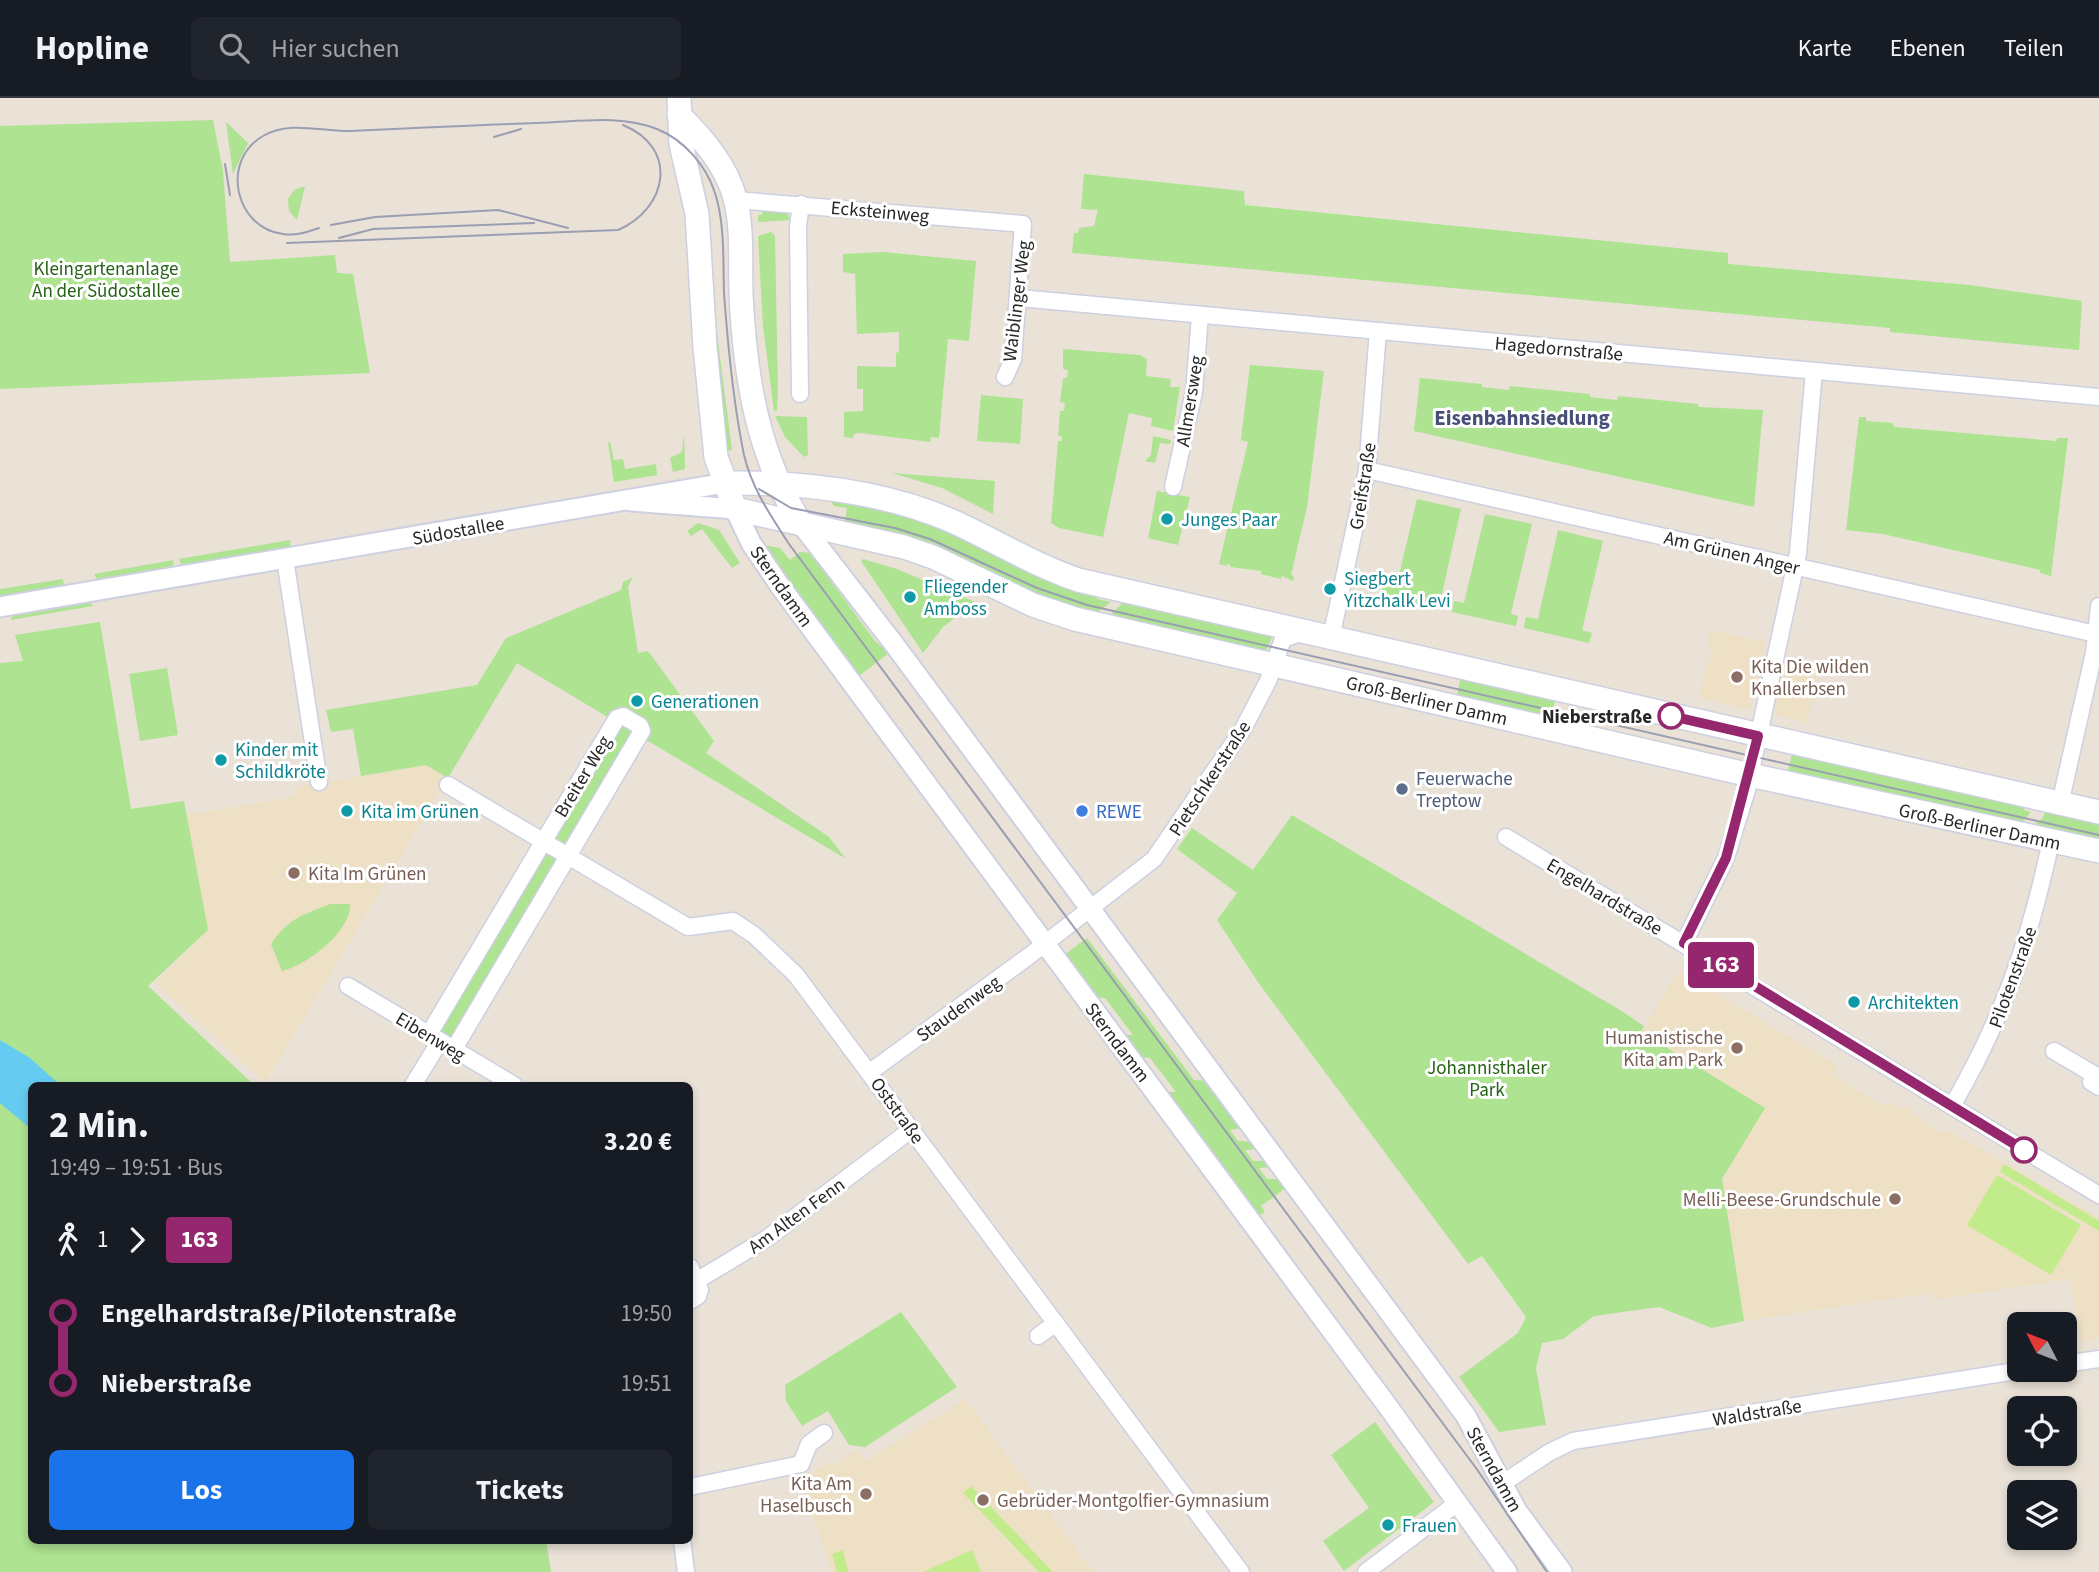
<!DOCTYPE html>
<html lang="de">
<head>
<meta charset="utf-8">
<style>
  :root { --surface:#171b24; --page:#20242c; --text:#f1f3f6; --muted:#9ea1a6; --line:#363941; --accent:#1a73e8 }
  body { margin:0; font-family:"Source Sans 3",sans-serif; background:var(--page); color:var(--text); height:100vh; display:flex; flex-direction:column; font-size:26px; white-space:nowrap }
  * { box-sizing:border-box; margin:0 }
  p { font-size:23px; color:var(--muted) }
  .icon { flex:none; width:38px; height:38px; fill:none; stroke:currentColor; stroke-width:2; stroke-linecap:round; stroke-linejoin:round }
  .map { position:relative; flex:1; overflow:hidden }
  .panel { position:absolute; left:28px; top:984px; width:665px; height:462px; display:flex; flex-direction:column; background:var(--surface); border-radius:10px; box-shadow:0 4px 10px #0003 }
  .panel>* { flex:none }
  .badge { padding:0 14px; border-radius:5px; font-size:24px; line-height:46px }
  .needle { width:46px; rotate:312deg }
  .tools { position:absolute; left:2007px; top:1214px; display:grid; gap:14px }
  .tools a { display:grid; place-items:center; width:70px; height:70px; border-radius:10px; background:var(--surface); box-shadow:0 4px 10px #0003; font-size:35px }
  .map>.badge { position:absolute; translate:-50% -50%; box-shadow:0 0 0 4px #fff }
  .legs { display:flex; align-items:center; gap:10px; height:77px; padding:0 21px; font-size:23px }
  .legs p { margin-inline-start:auto }
  .head { display:flex; align-items:center; justify-content:space-between; height:119px; padding:0 21px }
  h1 { font-size:38px; font-weight:700; line-height:52px }
  .button { display:flex; gap:14px; margin-top:auto; padding:14px 21px }
  .button a { flex:1; height:80px; border-radius:10px; background:var(--accent); color:#fff; font-size:28px; font-weight:700; line-height:80px; text-align:center }
  .button a+a { background:var(--page); color:var(--text) }
  ul { padding:0 21px; list-style:none }
  li { display:flex; align-items:center; gap:24px; height:70px; font-size:26px }
  li i { display:grid; place-items:center; width:10px; height:100%; margin:0 9px; background:currentColor }
  li i::after { content:''; width:18px; height:18px; margin:-9px; border:5px solid; border-radius:50%; background:var(--surface) }
  li p { margin-inline-start:auto }
  li:first-child i { background:linear-gradient(#0000 50%,currentColor 0) }
  li:last-child i { background:linear-gradient(currentColor 50%,#0000 0) }
  header { display:flex; align-items:center; gap:42px; box-sizing:border-box; height:98px; padding:0 35px; background:var(--surface); border-bottom:2px solid var(--line) }
  header strong { font-size:33px }
  nav { display:flex; gap:38px; margin-inline-start:auto; font-size:24px }
  .search { width:490px; height:63px; background:var(--page); display:flex; align-items:center; gap:18px; box-sizing:border-box; padding:0 24px; border-radius:10px; color:var(--muted); font-size:26px }
  .map>svg:first-child { display:block }
</style>
</head>
<body>
<header>
<strong>Hopline</strong>
<div class="search"><svg class="icon" aria-label="search" viewBox="0 0 24 24"><circle cx="10" cy="10" r="6"/><path d="M15 15l6 6"/></svg>Hier suchen</div>
<nav><a>Karte</a><a>Ebenen</a><a>Teilen</a></nav>
</header>
<div class="map">
<svg width="2099" height="1474" viewBox="0 0 2099 1474">
  <rect width="100%" height="100%" fill="#eae2d7"/>
  <g fill="#ede0c5">
    <path d="M 1710,532 L 1765,544 L 1750,612 L 1699,600 L 1707,564 L 1710,564 L 1714,549 L 1707,547 Z"/>
    <path d="M 1785,572 L 1818,579 L 1807,625 L 1774,617 Z"/>
    <path d="M 426,667 L 448,680 L 265,985 L 155,885 L 208,832 L 186,717 L 296,698 L 295,689 Z"/>
    <path d="M 1679,873 L 1837,967 L 1832,977 L 1885,1009 L 1889,1004 L 1902,1009 L 1904,1007 L 1922,1023 L 1945,1036 L 1948,1032 L 2099,1120 L 2099,1241 L 2081,1245 L 2070,1181 L 1933,1202 L 1931,1195 L 1744,1223 L 1722,1081 L 1764,1010 L 1641,934 Z"/>
    <path d="M 965,1301 L 1094,1474 L 831,1474 L 799,1372 L 811,1375 L 829,1364 L 832,1368 L 855,1353 L 859,1354 L 865,1363 Z"/>
  </g>
  <g fill="#ade391">
    <path d="M 213,22 L 223,73 L 230,164 L 335,157 L 337,175 L 353,176 L 370,275 L 0,291 L 0,28 Z"/>
    <path d="M 226,24 L 248,45 L 233,76 Z"/>
    <path d="M 1084,76 L 1244,93 L 1245,107 L 1728,155 L 1728,166 L 1970,187 L 2082,203 L 2079,252 L 1890,234 L 1890,230 L 1072,155 L 1074,135 L 1078,135 L 1079,130 L 1094,128 L 1098,112 L 1081,111 Z"/>
    <path d="M 305,88 L 297,122 L 289,113 L 288,101 L 294,92 Z"/>
    <path d="M 705,96 L 710,120 L 717,235 L 732,352 L 727,353 L 719,308 L 700,97 Z"/>
    <path d="M 763,110 L 785,112 L 791,122 L 758,124 L 758,117 L 762,117 Z"/>
    <path d="M 771,134 L 775,138 L 778,293 L 777,312 L 774,313 L 763,228 L 758,138 Z"/>
    <path d="M 883,154 L 976,163 L 969,243 L 948,241 L 939,340 L 931,339 L 930,344 L 860,335 L 854,336 L 853,340 L 844,339 L 844,314 L 863,313 L 863,291 L 857,291 L 857,268 L 896,269 L 896,255 L 899,254 L 899,234 L 857,236 L 855,176 L 843,174 L 843,156 Z"/>
    <path d="M 1063,251 L 1140,257 L 1147,261 L 1146,278 L 1171,281 L 1170,289 L 1180,289 L 1173,333 L 1151,328 L 1152,320 L 1129,315 L 1103,439 L 1059,430 L 1051,425 L 1058,343 L 1062,343 L 1062,338 L 1058,338 L 1060,313 L 1064,313 L 1065,305 L 1060,304 L 1063,280 L 1067,280 L 1068,272 L 1063,271 Z"/>
    <path d="M 1250,267 L 1324,273 L 1307,409 L 1291,477 L 1294,478 L 1293,483 L 1282,478 L 1281,481 L 1261,476 L 1261,473 L 1231,469 L 1228,465 L 1227,468 L 1219,466 L 1248,344 L 1241,342 Z"/>
    <path d="M 1420,280 L 1482,286 L 1482,289 L 1509,292 L 1510,288 L 1590,296 L 1590,299 L 1617,302 L 1618,298 L 1698,306 L 1699,309 L 1763,312 L 1754,409 L 1414,333 Z"/>
    <path d="M 981,297 L 1023,301 L 1020,346 L 977,343 Z"/>
    <path d="M 775,318 L 807,319 L 808,357 L 804,359 L 785,339 Z"/>
    <path d="M 1859,319 L 1866,319 L 1866,323 L 1893,325 L 1894,329 L 2056,343 L 2057,340 L 2068,340 L 2051,478 L 2040,475 L 2040,472 L 1883,436 L 1846,432 Z"/>
    <path d="M 684,335 L 685,371 L 673,374 L 670,360 L 682,354 Z"/>
    <path d="M 1153,338 L 1171,342 L 1170,346 L 1160,345 L 1155,365 L 1145,363 L 1151,357 Z"/>
    <path d="M 610,344 L 614,362 L 623,361 L 625,371 L 656,366 L 657,377 L 614,384 L 608,345 Z"/>
    <path d="M 892,375 L 995,383 L 993,416 L 942,390 Z"/>
    <path d="M 1157,393 L 1190,399 L 1178,447 L 1148,440 Z"/>
    <path d="M 1417,401 L 1461,411 L 1441,500 L 1447,502 L 1445,512 L 1381,497 L 1383,487 L 1396,490 Z"/>
    <path d="M 830,402 L 883,411 L 923,423 L 1097,497 L 1097,501 L 1111,504 L 1099,513 L 1098,520 L 846,430 L 842,423 L 845,423 L 847,410 L 834,408 Z"/>
    <path d="M 1485,416 L 1532,426 L 1511,516 L 1518,518 L 1516,528 L 1452,514 L 1454,503 L 1464,505 Z"/>
    <path d="M 698,425 L 719,432 L 740,465 L 732,470 L 702,431 L 691,438 L 687,433 Z"/>
    <path d="M 1558,432 L 1603,443 L 1582,532 L 1592,535 L 1589,545 L 1524,530 L 1526,519 L 1538,521 Z"/>
    <path d="M 290,442 L 291,450 L 182,468 L 179,461 Z"/>
    <path d="M 758,446 L 780,450 L 790,462 L 800,454 L 810,455 L 875,543 L 889,555 L 855,581 Z"/>
    <path d="M 863,461 L 897,471 L 975,504 L 943,529 L 923,555 L 861,463 Z"/>
    <path d="M 174,462 L 172,470 L 98,482 L 94,476 Z"/>
    <path d="M 633,479 L 628,489 L 638,555 L 648,553 L 714,643 L 706,655 L 829,739 L 846,761 L 643,640 L 646,633 L 611,621 L 517,565 L 448,680 L 426,667 L 361,678 L 353,631 L 331,634 L 326,612 L 477,587 L 506,540 L 621,492 L 623,484 Z"/>
    <path d="M 63,481 L 64,488 L 0,499 L 0,491 Z"/>
    <path d="M 1122,500 L 1274,535 L 1264,557 L 1121,526 L 1122,519 L 1111,516 L 1121,507 Z"/>
    <path d="M 90,504 L 93,508 L 11,522 L 12,516 Z"/>
    <path d="M 100,524 L 131,711 L 184,703 L 208,832 L 148,888 L 254,987 L 32,987 L 32,1442 L 546,1442 L 551,1474 L 0,1474 L 0,565 L 23,563 L 15,537 Z"/>
    <path d="M 167,570 L 178,637 L 140,643 L 129,576 Z"/>
    <path d="M 1461,578 L 1556,598 L 1550,623 L 1456,602 Z"/>
    <path d="M 620,626 L 632,634 L 566,748 L 553,739 Z"/>
    <path d="M 1793,652 L 2025,705 L 2024,712 L 2031,714 L 2023,723 L 2022,730 L 1787,677 Z"/>
    <path d="M 2046,709 L 2099,721 L 2099,746 L 2039,734 L 2041,727 L 2035,726 L 2043,720 Z"/>
    <path d="M 1292,717 L 1620,912 L 1644,928 L 1641,934 L 1765,1010 L 1722,1081 L 1744,1223 L 1712,1230 L 1659,1209 L 1594,1218 L 1563,1241 L 1542,1245 L 1536,1270 L 1546,1327 L 1499,1334 L 1459,1279 L 1518,1235 L 1526,1219 L 1482,1158 L 1468,1166 L 1260,887 L 1217,822 L 1237,795 L 1177,751 L 1192,730 L 1253,772 Z"/>
    <path d="M 546,752 L 559,762 L 450,941 L 439,934 Z"/>
    <path d="M 330,806 L 350,806 C 351,834 307,867 282,873 L 271,846 C 290,819 301,818 330,806 Z"/>
    <path d="M 1087,840 L 1194,982 L 1209,983 L 1244,1030 L 1230,1032 L 1238,1043 L 1254,1044 L 1259,1051 L 1245,1052 L 1253,1063 L 1268,1063 L 1273,1069 L 1259,1070 L 1267,1081 L 1282,1081 L 1287,1089 L 1261,1108 L 1265,1114 L 1254,1121 L 1160,994 L 1176,994 L 1150,960 L 1134,958 L 1118,937 L 1133,937 L 1105,900 L 1090,899 L 1060,860 Z"/>
    <path d="M 901,1214 L 957,1289 L 865,1349 L 849,1347 L 828,1313 L 802,1328 L 786,1303 L 785,1287 Z"/>
    <path d="M 1375,1324 L 1434,1404 L 1344,1473 L 1323,1443 L 1369,1410 L 1331,1357 Z"/>
  </g>
  <g fill="#c2eb8c">
    <path d="M 2004,1066 L 2099,1123 L 2099,1133 L 2000,1074 Z"/>
    <path d="M 1997,1077 L 2081,1127 L 2051,1177 L 1967,1127 Z"/>
    <path d="M 971,1388 L 1053,1474 L 1039,1474 L 963,1395 Z"/>
    <path d="M 843,1452 L 848,1474 L 837,1474 L 832,1456 Z"/>
    <path d="M 972,1452 L 981,1474 L 923,1474 Z"/>
  </g>
  <path fill="#66cbf1" d="M 0,942 L 30,960 L 60,987 L 32,987 L 31,1031 L 0,1005 Z"/>
  <g fill="none" stroke-linecap="round" stroke-linejoin="round">
    <g stroke="#cdd0e1" stroke-width="19">
      <g id="minor">
        <path d="M 736,102 L 1023,126 L 1013,261 L 1005,279"/>
        <path d="M 1019,200 L 2099,299"/>
        <path d="M 800,296 L 798,128 L 801,106"/>
        <path d="M 1367,372 L 2096,536"/>
        <path d="M 1173,389 L 1194,294 L 1200,217"/>
        <path d="M 285,461 L 319,684"/>
        <path d="M 1331,540 L 1367,372 L 1378,233"/>
        <path d="M 448,687 L 688,829 L 733,823 L 754,837 L 796,877 L 1241,1474"/>
        <path d="M 2060,706 L 2094,555 L 2099,508"/>
        <path d="M 1506,739 L 2099,1097"/>
        <path d="M 1684,845 L 1726,760 L 1747,692 L 1798,455 L 1814,273"/>
        <path d="M 348,888 L 514,987"/>
        <path d="M 429,936 L 617,620 L 623,618 L 640,628 L 642,633 L 454,951"/>
        <path d="M 2054,953 L 2095,977 L 2091,984 L 2099,989"/>
        <path d="M 870,974 L 1029,858 L 1154,761 L 1243,631 L 1268,583 L 1283,541 L 1303,534"/>
        <path d="M 413,987 L 440,943"/>
        <path d="M 1952,1008 C 2003,921 2030,841 2051,743"/>
        <path d="M 690,1169 L 700,1192 L 698,1198 L 690,1203"/>
        <path d="M 698,1182 L 766,1141 L 912,1031"/>
        <path d="M 1038,1238 L 1056,1225"/>
        <path d="M 2065,1266 L 2099,1261"/>
        <path d="M 1503,1385 L 1550,1354 L 1573,1343 L 2022,1272"/>
        <path d="M 690,1389 L 801,1366 L 809,1346 L 824,1335"/>
        <path d="M 682,1442 L 686,1474"/>
        <path d="M 1366,1474 L 1456,1406"/>
      </g>
    </g>
    <g stroke="#cdd0e1" stroke-width="23">
      <g id="tertiary">
        <path d="M 631,403 L 735,411 L 751,445 L 780,488 L 1389,1310 L 1507,1474"/>
        <path d="M 801,426 L 894,546 L 1466,1318 L 1517,1413 L 1562,1474"/>
        <path d="M 0,509 L 725,385"/>
      </g>
    </g>
    <g stroke="#cdd0e1" stroke-width="26">
      <g id="secondary">
        <path d="M 679,0 L 681,46 L 697,116 L 705,249 L 716,359 L 735,411 L 904,449 L 933,459 L 1033,507 L 1075,521 L 1750,677 L 2099,753"/>
        <path d="M 679,17 C 703,41 726,67 735,100 C 743,130 740,166 741,196 C 745,278 757,356 801,426"/>
        <path d="M 725,385 C 799,384 883,393 952,423 C 996,443 1032,466 1078,482 L 2099,714"/>
      </g>
    </g>
    <use href="#minor" stroke="#fff" stroke-width="16"/>
    <use href="#tertiary" stroke="#fff" stroke-width="19"/>
    <use href="#secondary" stroke="#fff" stroke-width="23"/>
    <g stroke="#9a9eb2" stroke-width="2">
      <path d="M 494,39 L 521,31"/>
      <path d="M 225,66 L 230,97"/>
      <path d="M 331,127 L 375,119 L 498,112 L 568,130"/>
      <path d="M 319,130 C 307,134 297,138 283,136 C 235,130 220,63 263,38 C 291,22 321,34 352,33 C 414,30 475,27 537,25 C 577,24 619,16 657,31 C 684,42 706,67 715,95 C 725,126 723,163 724,195 C 728,250 733,304 744,357 C 752,391 771,418 789,446 L 1476,1370 L 1547,1474"/>
      <path d="M 339,140 L 373,131 L 534,125"/>
      <path d="M 287,145 L 618,132 C 668,110 679,50 623,27"/>
      <path d="M 759,391 L 791,410 L 895,430 L 930,441 L 1037,490 L 1087,507 L 2099,737"/>
    </g>
  </g>
  <g fill="none" stroke-linecap="round" stroke-linejoin="round">
    <g stroke="#fff" stroke-width="16">
      <path id="line-1" d="M 1671,618 L 1758,638 L 1726,760 L 1684,845 L 2024,1052"/>
    </g>
    <use href="#line-1" stroke="#95276e" stroke-width="10"/>
  </g>
  <g fill="#0f9aa8" stroke="#fff" stroke-width="2.5">
    <circle cx="1167" cy="421" r="7"/>
    <circle cx="1330" cy="491" r="7"/>
    <circle cx="910" cy="499" r="7"/>
    <circle cx="637" cy="603" r="7"/>
    <circle cx="221" cy="662" r="7"/>
    <circle cx="347" cy="713" r="7"/>
    <circle cx="1854" cy="904" r="7"/>
    <circle cx="1388" cy="1427" r="7"/>
  </g>
  <g fill="#8d6e63" stroke="#fff" stroke-width="2.5">
    <circle cx="1737" cy="579" r="7"/>
    <circle cx="294" cy="775" r="7"/>
    <circle cx="1737" cy="950" r="7"/>
    <circle cx="1895" cy="1101" r="7"/>
    <circle cx="866" cy="1396" r="7"/>
    <circle cx="983" cy="1402" r="7"/>
  </g>
  <g fill="#fff" stroke="#95276e" stroke-width="3.5">
    <circle cx="1671" cy="618" r="12"/>
    <circle cx="2024" cy="1052" r="12"/>
  </g>
  <circle fill="#5c6f8a" stroke="#fff" stroke-width="2.5" cx="1402" cy="691" r="7"/>
  <circle fill="#3f7fe0" stroke="#fff" stroke-width="2.5" cx="1082" cy="713" r="7"/>
  <g text-anchor="middle" stroke-width="6" stroke-linejoin="round" paint-order="stroke">
    <g font-size="19" fill="#272727" stroke="#fff">
      <text transform="translate(880 113) rotate(5)" y="7">Ecksteinweg</text>
      <text transform="translate(1016 203) rotate(-83)" y="7">Waiblinger Weg</text>
      <text transform="translate(1559 250) rotate(5)" y="7">Hagedornstraße</text>
      <text transform="translate(1189 303) rotate(-81)" y="7">Allmersweg</text>
      <text transform="translate(1362 388) rotate(-81)" y="7">Greifstraße</text>
      <text transform="translate(458 432) rotate(-10)" y="7">Südostallee</text>
      <text transform="translate(1732 454) rotate(13)" y="7">Am Grünen Anger</text>
      <text transform="translate(782 488) rotate(55)" y="7">Sterndamm</text>
      <text transform="translate(1427 602) rotate(13)" y="7">Groß-Berliner Damm</text>
      <text transform="translate(582 678) rotate(-59)" y="7">Breiter Weg</text>
      <text transform="translate(1209 680) rotate(-57)" y="7">Pietschkerstraße</text>
      <text transform="translate(1980 728) rotate(12)" y="7">Groß-Berliner Damm</text>
      <text transform="translate(1605 798) rotate(31)" y="7">Engelhardstraße</text>
      <text transform="translate(2012 879) rotate(-70)" y="7">Pilotenstraße</text>
      <text transform="translate(958 910) rotate(-36)" y="7">Staudenweg</text>
      <text transform="translate(431 938) rotate(31)" y="7">Eibenweg</text>
      <text transform="translate(1118 944) rotate(53)" y="7">Sterndamm</text>
      <text transform="translate(898 1012) rotate(54)" y="7">Oststraße</text>
      <text transform="translate(796 1117) rotate(-36)" y="7">Am Alten Fenn</text>
      <text transform="translate(1757 1314) rotate(-9)" y="7">Waldstraße</text>
      <text transform="translate(1495 1371) rotate(61)" y="7">Sterndamm</text>
    </g>
    <g font-size="19" fill="#266317" stroke="#fff">
      <text x="106" y="177">Kleingartenanlage<tspan x="106" dy="22">An der Südostallee</tspan></text>
      <text x="1487" y="976">Johannisthaler<tspan x="1487" dy="22">Park</tspan></text>
    </g>
    <g font-size="19" fill="#0d838f" stroke="#fff" text-anchor="start">
      <text x="1181" y="428">Junges Paar</text>
      <text x="1344" y="487">Siegbert<tspan x="1344" dy="22">Yitzchalk Levi</tspan></text>
      <text x="924" y="495">Fliegender<tspan x="924" dy="22">Amboss</tspan></text>
      <text x="651" y="610">Generationen</text>
      <text x="235" y="658">Kinder mit<tspan x="235" dy="22">Schildkröte</tspan></text>
      <text x="361" y="720">Kita im Grünen</text>
      <text x="1868" y="911">Architekten</text>
      <text x="1402" y="1434">Frauen</text>
    </g>
    <g font-size="19" fill="#785e54" stroke="#fff" text-anchor="start">
      <text x="1751" y="575">Kita Die wilden<tspan x="1751" dy="22">Knallerbsen</tspan></text>
      <text x="308" y="782">Kita Im Grünen</text>
      <text x="1723" y="946" text-anchor="end">Humanistische<tspan x="1723" dy="22">Kita am Park</tspan></text>
      <text x="1881" y="1108" text-anchor="end">Melli-Beese-Grundschule</text>
      <text x="852" y="1392" text-anchor="end">Kita Am<tspan x="852" dy="22">Haselbusch</tspan></text>
      <text x="997" y="1409">Gebrüder-Montgolfier-Gymnasium</text>
    </g>
    <g font-size="19" font-weight="bold" fill="#272727" stroke="#fff" text-anchor="end">
      <text x="1652" y="625">Nieberstraße</text>
    </g>
    <g font-size="19" fill="#4e5e75" stroke="#fff" text-anchor="start">
      <text x="1416" y="687">Feuerwache<tspan x="1416" dy="22">Treptow</tspan></text>
    </g>
    <g font-size="19" fill="#366cbe" stroke="#fff" text-anchor="start">
      <text x="1096" y="720">REWE</text>
    </g>
    <g font-size="21" font-weight="bold" fill="#474f78" stroke="#fff">
      <text x="1522" y="327">Eisenbahnsiedlung</text>
    </g>
  </g>
</svg>
<div class="tools">
<a><svg class="needle" viewBox="-14 -14 28 28"><path d="M0-13l5 13h-10z" fill="#e53935"/><path d="M0 13l5-13h-10z" fill="#9ea1a6"/></svg></a>
<a><svg class="icon" aria-label="locate" viewBox="0 0 24 24"><circle cx="12" cy="12" r="6"/><path d="M12 2v4M12 18v4M2 12h4M18 12h4"/></svg></a>
<a><svg class="icon" aria-label="layers" viewBox="0 0 24 24"><path d="M12 4l9 5-9 5-9-5zM3 14l9 5 9-5"/></svg></a>
</div>
<b class="badge" style="left:1721px;top:867px;background:#95276e;color:#fff">163</b>
<section class="panel">
<div class="head"><div><h1>2 Min.</h1><p>19:49 – 19:51 · Bus</p></div><b>3.20 €</b></div>
<div class="legs"><svg class="icon" aria-label="walk" viewBox="0 0 24 24"><circle cx="13" cy="4" r="2"/><path d="M13 8l-2 6 4 7M11 14l-3 7M7 12l3-4h3l4 4"/></svg>1<svg class="icon" aria-label="forward" viewBox="0 0 24 24"><path d="M9 5l7 7-7 7"/></svg><b class="badge" style="background:#95276e;color:#fff">163</b></div>
<ul>
<li><i style="color:#95276e"></i><b>Engelhardstraße/Pilotenstraße</b><p>19:50</p></li>
<li><i style="color:#95276e"></i><b>Nieberstraße</b><p>19:51</p></li>
</ul>
<div class="button"><a>Los</a><a>Tickets</a></div>
</section>
</div>
</body>
</html>
